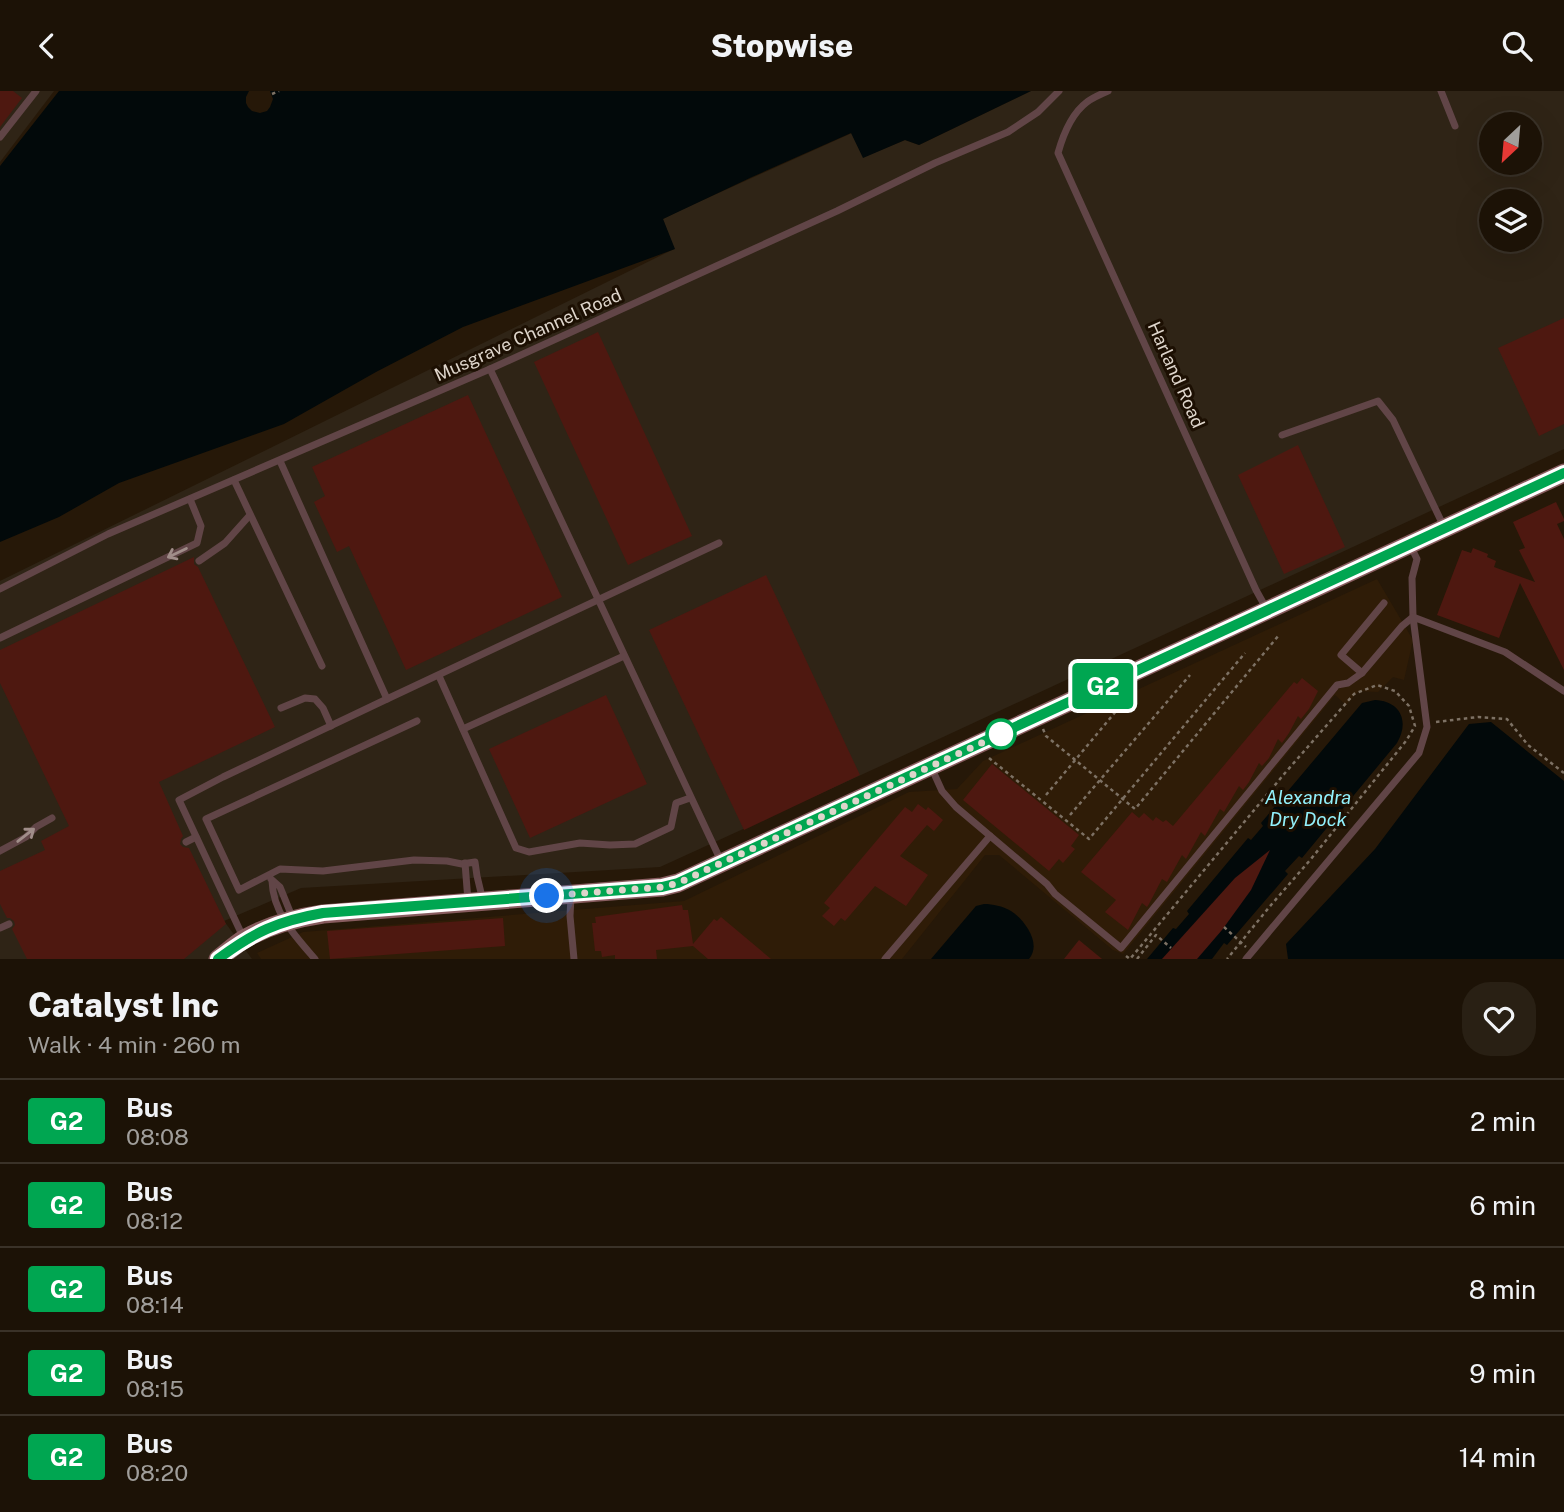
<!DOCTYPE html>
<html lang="en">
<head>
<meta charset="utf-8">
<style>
  :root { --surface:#1c1206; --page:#292014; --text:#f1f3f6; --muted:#a09e9b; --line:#3a3228 }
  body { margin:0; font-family:"Public Sans",sans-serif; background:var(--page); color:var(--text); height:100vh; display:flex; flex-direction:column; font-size:26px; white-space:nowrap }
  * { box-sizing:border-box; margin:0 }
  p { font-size:23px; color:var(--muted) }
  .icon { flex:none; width:38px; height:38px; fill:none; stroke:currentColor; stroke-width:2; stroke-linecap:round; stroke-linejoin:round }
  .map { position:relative; height:868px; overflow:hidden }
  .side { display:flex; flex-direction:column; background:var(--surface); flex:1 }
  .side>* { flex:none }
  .badge { padding:0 14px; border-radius:5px; font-size:24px; line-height:46px }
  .needle { width:46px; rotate:206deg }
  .controls { position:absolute; left:1479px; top:21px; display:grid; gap:14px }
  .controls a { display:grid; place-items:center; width:63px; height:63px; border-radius:50%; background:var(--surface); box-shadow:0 7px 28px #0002,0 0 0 2px var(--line); font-size:35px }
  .you { position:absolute; width:35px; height:35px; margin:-18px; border:5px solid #fff; border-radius:50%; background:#1a73e8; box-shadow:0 0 0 10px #1a73e833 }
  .map>.badge { position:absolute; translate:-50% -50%; box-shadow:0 0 0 4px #fff }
  .round { display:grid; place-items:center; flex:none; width:74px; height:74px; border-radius:28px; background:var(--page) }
  .summary { display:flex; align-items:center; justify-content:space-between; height:119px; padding:0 28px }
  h1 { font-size:33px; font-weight:800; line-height:52px }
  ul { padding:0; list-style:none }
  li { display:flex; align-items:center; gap:21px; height:84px; padding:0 28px; border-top:2px solid var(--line) }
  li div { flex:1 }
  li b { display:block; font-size:26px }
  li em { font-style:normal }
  li .badge { min-width:77px; font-weight:700; text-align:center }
  header { display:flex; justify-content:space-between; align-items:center; height:91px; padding:0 28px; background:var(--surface); font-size:32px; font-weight:800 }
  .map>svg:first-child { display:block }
</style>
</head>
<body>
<header><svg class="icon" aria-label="back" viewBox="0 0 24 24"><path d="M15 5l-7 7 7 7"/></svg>Stopwise<svg class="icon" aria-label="search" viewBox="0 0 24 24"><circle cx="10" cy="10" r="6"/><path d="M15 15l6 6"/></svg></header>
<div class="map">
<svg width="1564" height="868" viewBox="0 0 1564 868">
  <rect width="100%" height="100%" fill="#261808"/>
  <path fill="#2f1c07" d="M 1377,488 L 1413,549 L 1404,589 L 1393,586 L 1378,601 L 1359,600 L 1346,614 L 1335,604 L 1123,863 L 1113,859 L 999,764 L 985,764 L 902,868 L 261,868 L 257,862 L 303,841 L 684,810 L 909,701 L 957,698 L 983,670 Z"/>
  <g fill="#2f2416" fill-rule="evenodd">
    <path d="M 0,0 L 54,0 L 0,71 Z"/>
    <path d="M 1031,0 L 1564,0 L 1564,358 L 885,673 L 660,776 L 301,797 L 224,830 L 252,868 L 0,868 L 0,490 L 674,158 L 663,128 L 683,118 L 852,42 L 864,66 L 905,49 L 919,54 ZM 1491,33 L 1530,33 L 1530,72 L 1491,72 ZM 1491,110 L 1530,110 L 1530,149 L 1491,149 Z"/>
  </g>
  <g fill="#02090a">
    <path d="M 59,0 L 1031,0 L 919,54 L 905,49 L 863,67 L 851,42 L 752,86 L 663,128 L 675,158 L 463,236 L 376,281 L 284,333 L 119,392 L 59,426 L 0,451 L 0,75 Z"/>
    <path d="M 1375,609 C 1400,610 1410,630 1397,652 L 1302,767 L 1299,765 L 1285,780 L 1288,783 L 1227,854 L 1224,852 L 1212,868 L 1147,868 L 1173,837 L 1176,838 L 1189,823 L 1187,820 L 1248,747 L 1251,749 L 1263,735 L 1261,732 L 1362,612 Z"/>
    <path d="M 1491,631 L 1564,690 L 1564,868 L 1288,868 L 1286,853 L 1375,758 L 1469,633 Z"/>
    <path d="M 984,813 C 993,813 1002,815 1011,820 C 1025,829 1042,853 1029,868 L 931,868 L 976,815 Z"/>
  </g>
  <path fill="#261808" d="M 249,0 L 270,0 L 273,8 L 270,16 L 267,20 L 260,22 L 252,20 L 248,16 L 246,12 L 246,6 Z"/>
  <g fill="#4e1810">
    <path d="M 0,0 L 13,0 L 22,7 L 0,36 Z"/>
    <path d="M 1564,227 L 1564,333 L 1539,345 L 1498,257 Z"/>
    <path d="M 598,241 L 692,445 L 628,474 L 534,271 Z"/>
    <path d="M 468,304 L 562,506 L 406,579 L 349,455 L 337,461 L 314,411 L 325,405 L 312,376 Z"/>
    <path d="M 1298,354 L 1345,456 L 1284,483 L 1238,384 Z"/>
    <path d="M 1556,411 L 1564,428 L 1564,430 L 1557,433 L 1564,448 L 1564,579 L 1520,492 L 1499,547 L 1437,524 L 1462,459 L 1471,462 L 1473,457 L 1488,463 L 1487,466 L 1496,470 L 1494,476 L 1535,491 L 1519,459 L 1525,457 L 1513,431 Z"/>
    <path d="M 194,466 L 194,473 L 198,476 L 275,636 L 159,691 L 183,745 L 181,748 L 180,753 L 183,756 L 189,757 L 226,833 L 184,868 L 27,868 L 12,838 L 15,834 L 14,830 L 10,827 L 7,827 L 0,813 L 0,780 L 45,759 L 41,750 L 69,735 L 0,592 L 0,559 Z"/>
    <path d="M 766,484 L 860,684 L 744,739 L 649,539 Z"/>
    <path d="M 1302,587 L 1318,600 L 1309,618 L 1301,628 L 1298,625 L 1289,642 L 1282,652 L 1278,648 L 1269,667 L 1262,675 L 1259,672 L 1249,691 L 1243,699 L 1239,695 L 1224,721 L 1220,718 L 1205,745 L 1201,741 L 1186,768 L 1182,764 L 1167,791 L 1162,788 L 1149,813 L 1147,816 L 1142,812 L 1128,839 L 1105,821 L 1116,809 L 1081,781 L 1132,721 L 1139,727 L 1144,722 L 1153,730 L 1156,726 L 1163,731 L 1166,729 L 1173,735 L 1294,591 L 1297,593 Z"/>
    <path d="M 606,604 L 647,693 L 530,747 L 489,658 Z"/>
    <path d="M 992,673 L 1079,744 L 1071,755 L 1075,758 L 1063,772 L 1059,768 L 1049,780 L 963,709 Z"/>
    <path d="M 918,713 L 926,719 L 928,716 L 943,729 L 934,740 L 927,734 L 900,765 L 928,784 L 906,815 L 875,795 L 845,830 L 841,827 L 834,835 L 822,825 L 830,817 L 824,812 L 905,716 L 912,721 Z"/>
    <path d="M 1270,759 L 1251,799 L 1222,839 L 1197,868 L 1162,868 L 1235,787 Z"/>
    <path d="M 682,814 L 683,819 L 688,819 L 693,853 L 714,828 L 717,830 L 721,826 L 771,868 L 708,868 L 693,855 L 656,859 L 657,868 L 615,868 L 615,864 L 602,866 L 601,860 L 595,860 L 592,832 L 596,832 L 595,826 Z"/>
    <path d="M 503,827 L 505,855 L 330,868 L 327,840 Z"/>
    <path d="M 1079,849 L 1102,868 L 1064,868 Z"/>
  </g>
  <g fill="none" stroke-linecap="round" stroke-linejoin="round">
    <g stroke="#7d7164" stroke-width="2.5" stroke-dasharray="3.5 3.5" stroke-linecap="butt">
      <path d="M 272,3 L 279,0"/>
      <path d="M 1436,631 L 1478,626 L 1507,628 L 1528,654 L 1564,682"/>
      <path d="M 1043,638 L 1046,645 L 1135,718 L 1279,544"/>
      <path d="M 989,667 L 1089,748 L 1245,562"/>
      <path d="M 1046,704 L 1122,613 L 1131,613"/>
      <path d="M 1070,724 L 1190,584"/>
      <path d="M 1224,836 L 1246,856"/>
      <path d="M 1126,865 L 1130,868 L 1285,682 L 1354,603 L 1377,594 L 1395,600 L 1409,615 L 1415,635 L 1406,650 L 1311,768 L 1271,814 L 1227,868"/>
      <path d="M 1137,868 L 1156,844 L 1171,857"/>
    </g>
    <g stroke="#614547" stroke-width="7">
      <path d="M 1108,0 C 1101,3 1092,7 1087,11 C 1071,23 1063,44 1058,62 L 1256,499 L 1266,517"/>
      <path d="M 1441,0 L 1455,35"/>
      <path d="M 0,46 L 36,0"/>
      <path d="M 490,278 C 568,442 644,607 721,770"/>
      <path d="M 1282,344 L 1378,310 L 1393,329 L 1444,436"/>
      <path d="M 280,370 L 387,608"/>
      <path d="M 234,389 L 322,575"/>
      <path d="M 199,470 L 225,452 L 250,424"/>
      <path d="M 0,498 L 108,443 L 490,278 L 837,120 L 935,72 L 1008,41 L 1038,21 L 1059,0"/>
      <path d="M 0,547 L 197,452 L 201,435 L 190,408"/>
      <path d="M 1362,582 L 1341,564 L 1384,512"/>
      <path d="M 439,585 L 516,757 L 529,761 L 580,752 L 610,754 L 635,753 L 671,736 L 676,712 L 690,707"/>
      <path d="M 281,617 L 305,607 L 315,608 L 323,617 L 331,635"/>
      <path d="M 417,630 L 206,728 L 239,799 L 280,778 L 323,780 L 414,769 L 447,770 L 462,773 L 475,771 L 477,785 L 483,810"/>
      <path d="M 463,638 L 624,565"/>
      <path d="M 932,678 L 942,700 L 956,716 L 1047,793 L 1055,803 L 1121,857 L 1337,594 L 1348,592 L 1362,582 L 1402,535 L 1413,526 L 1412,487 L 1417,468 L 1410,454"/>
      <path d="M 186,751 L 196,746"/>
      <path d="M 0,760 L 26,746 L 36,736 L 52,727"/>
      <path d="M 465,772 L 468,810"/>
      <path d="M 271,788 L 280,796 L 293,828"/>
      <path d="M 272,790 C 273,822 295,845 315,868"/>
      <path d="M 571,806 L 570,825 L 574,868"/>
      <path d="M 0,837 L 9,833"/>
      <path d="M 244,848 L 179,709 L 223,686 L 387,608 L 719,452"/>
      <path d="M 885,868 L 990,745"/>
      <path d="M 1246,868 L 1419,662 L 1427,636 L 1413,526 L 1505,561 L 1564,600"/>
    </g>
    <path stroke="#885c5f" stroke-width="19" d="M 218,868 C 226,862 235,854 244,848 C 269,834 295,827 323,823 L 662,796 L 678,792 L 1564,382"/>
  </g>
  <defs><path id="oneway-shaft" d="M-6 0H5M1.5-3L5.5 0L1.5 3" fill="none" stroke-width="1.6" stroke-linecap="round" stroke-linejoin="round" transform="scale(1.75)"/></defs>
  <g stroke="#a08d89">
    <use href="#oneway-shaft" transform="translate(177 462) rotate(154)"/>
    <use href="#oneway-shaft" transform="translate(26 744) rotate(-38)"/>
  </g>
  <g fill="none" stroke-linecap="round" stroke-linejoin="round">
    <g stroke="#fff" stroke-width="16">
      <path id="line" d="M 218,868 C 254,841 278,830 323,822 L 662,796 L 678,792 L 1564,382"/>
    </g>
    <use href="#line" stroke="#00a651" stroke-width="10"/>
    <path stroke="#ded5cb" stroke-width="7" stroke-dasharray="0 12.6" d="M 547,805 L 662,796 L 678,792 L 1001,643"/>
  </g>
  <circle fill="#fff" stroke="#00a651" stroke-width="3.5" cx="1001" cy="643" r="14"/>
  <g text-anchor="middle" stroke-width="6" stroke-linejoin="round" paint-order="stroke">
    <g font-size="18" fill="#ded5cb" stroke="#1c0f02">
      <text transform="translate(528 244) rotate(-24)" y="6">Musgrave Channel Road</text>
      <text transform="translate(1176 284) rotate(66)" y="6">Harland Road</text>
    </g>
    <g font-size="19" font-style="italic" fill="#92f0fb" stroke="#1c0f02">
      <text x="1308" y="713">Alexandra<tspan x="1308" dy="22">Dry Dock</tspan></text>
    </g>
  </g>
</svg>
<div class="controls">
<a><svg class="needle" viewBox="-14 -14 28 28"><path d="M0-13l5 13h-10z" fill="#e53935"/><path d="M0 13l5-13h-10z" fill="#a09e9b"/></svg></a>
<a><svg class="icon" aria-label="layers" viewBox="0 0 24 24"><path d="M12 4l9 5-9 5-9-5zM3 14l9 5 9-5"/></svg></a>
</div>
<div class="you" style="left:547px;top:805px"></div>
<b class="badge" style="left:1103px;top:595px;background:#00a651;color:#fff">G2</b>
</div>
<section class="side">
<div class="summary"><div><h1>Catalyst Inc</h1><p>Walk · 4 min · 260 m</p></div><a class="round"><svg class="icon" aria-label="heart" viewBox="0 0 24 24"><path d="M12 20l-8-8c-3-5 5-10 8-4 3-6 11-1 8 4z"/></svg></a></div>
<ul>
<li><span class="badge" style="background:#00a651;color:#fff">G2</span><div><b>Bus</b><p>08:08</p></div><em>2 min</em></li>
<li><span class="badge" style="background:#00a651;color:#fff">G2</span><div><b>Bus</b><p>08:12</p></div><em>6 min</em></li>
<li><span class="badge" style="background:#00a651;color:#fff">G2</span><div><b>Bus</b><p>08:14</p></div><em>8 min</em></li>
<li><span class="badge" style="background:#00a651;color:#fff">G2</span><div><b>Bus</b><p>08:15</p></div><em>9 min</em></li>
<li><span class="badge" style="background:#00a651;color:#fff">G2</span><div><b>Bus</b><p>08:20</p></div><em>14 min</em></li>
</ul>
</section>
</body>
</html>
